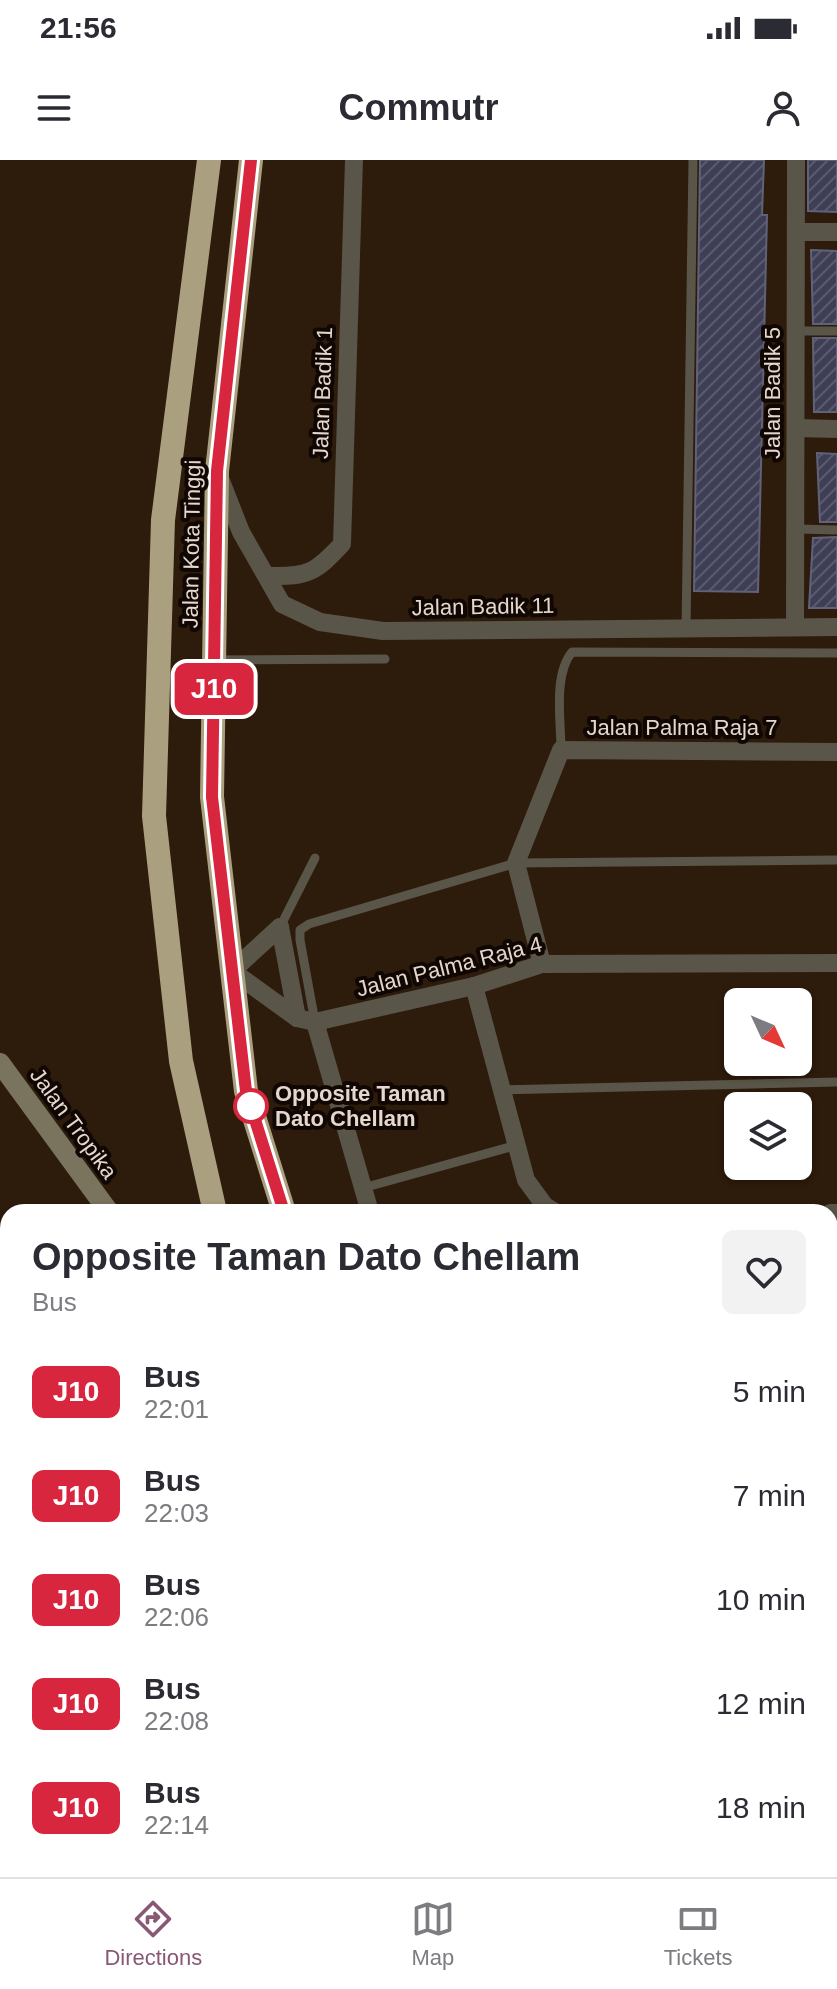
<!DOCTYPE html>
<html lang="en">
<head>
<meta charset="utf-8">
<style>
  :root { --surface:#fff; --page:#f2f2f3; --text:#2b2b33; --muted:#7c7c81; --line:#e1e1e2; --accent:#885875 }
  body { margin:0; font-family:Arial,sans-serif; background:var(--page); color:var(--text); height:100vh; display:flex; flex-direction:column; font-size:30px; white-space:nowrap }
  * { box-sizing:border-box; margin:0 }
  p { font-size:26px; color:var(--muted) }
  .icon { flex:none; width:44px; height:44px; fill:none; stroke:currentColor; stroke-width:2; stroke-linecap:round; stroke-linejoin:round }
  .map { position:relative; flex:1; overflow:hidden }
  .panel { position:absolute; left:0px; top:1044px; width:838px; height:674px; display:flex; flex-direction:column; background:var(--surface); border-radius:24px 24px 0 0; box-shadow:0 2px 6px #0004 }
  .panel>* { flex:none }
  .badge { padding:0 16px; border-radius:12px; font-size:28px; line-height:52px }
  .needle { width:52px; rotate:134deg }
  .controls { position:absolute; left:724px; top:828px; display:grid; gap:16px }
  .controls a { display:grid; place-items:center; width:88px; height:88px; border-radius:12px; background:var(--surface); box-shadow:0 2px 6px #0004; font-size:40px }
  .map>.badge { position:absolute; translate:-50% -50%; box-shadow:0 0 0 4px #fff }
  .round { display:grid; place-items:center; flex:none; width:84px; height:84px; border-radius:12px; background:var(--page) }
  .head { display:flex; align-items:center; justify-content:space-between; height:136px; padding:0 32px }
  h1 { font-size:38px; font-weight:700; line-height:60px }
  ul { padding:0; list-style:none }
  li { display:flex; align-items:center; gap:24px; height:104px; padding:0 32px }
  li div { flex:1 }
  li b { display:block; font-size:30px }
  li em { font-style:normal }
  li .badge { min-width:88px; font-weight:700; text-align:center }
  .status { display:flex; justify-content:space-between; align-items:center; height:56px; padding:0 40px; background:var(--surface); direction:ltr }
  .status svg { height:22px; fill:currentColor }
  header { display:flex; justify-content:space-between; align-items:center; height:104px; padding:0 32px; background:var(--surface); font-size:36px; font-weight:700 }
  .menu { display:flex; justify-content:space-around; align-items:center; height:112px; border-top:2px solid var(--line); background:var(--surface); font-size:22px; color:var(--muted) }
  .menu a { display:grid; justify-items:center; gap:4px }
  .menu .active { color:var(--accent) }
  .map>svg:first-child { display:block }
</style>
</head>
<body>
<div class="status"><b>21:56</b><svg viewBox="0 0 49 12"><path d="M0 12V9h3v3zM5 12V6h3v6zM10 12V3h3v9zM15 12V0h3v12zM26 1h20v11H26zM47 4h2v5h-2z"/></svg></div>
<header><svg class="icon" aria-label="menu" viewBox="0 0 24 24"><path d="M4 6h16M4 12h16M4 18h16"/></svg>Commutr<svg class="icon" aria-label="person" viewBox="0 0 24 24"><circle cx="12" cy="8" r="4"/><path d="M4 21q1-7 8-7t8 7"/></svg></header>
<div class="map">
<svg width="837" height="1717" viewBox="0 0 837 1717">
  <defs>
    <pattern id="building-hatch" width="6" height="6" patternUnits="userSpaceOnUse" patternTransform="scale(2)"><rect width="6" height="6" fill="#3e3f56"/><path d="M-1 1l2-2M0 6l6-6M5 7l2-2" fill="none" stroke="#5a5a6d"/></pattern>
  </defs>
  <rect width="100%" height="100%" fill="#2d1b0c"/>
  <g fill="url(#building-hatch)" stroke="#60627a" stroke-width="2">
    <path d="M 700,0 L 764,0 L 762,55 L 767,55 L 758,432 L 694,431 Z"/>
    <path d="M 808,0 L 837,0 L 837,52 L 808,51 Z"/>
    <path d="M 811,90 L 837,91 L 837,164 L 813,164 Z"/>
    <path d="M 813,178 L 837,178 L 837,252 L 814,252 Z"/>
    <path d="M 817,293 L 837,294 L 837,362 L 820,362 Z"/>
    <path d="M 837,377 L 837,448 L 809,448 L 813,378 Z"/>
  </g>
  <g fill="none" stroke-linecap="round" stroke-linejoin="round">
    <g stroke="#595548" stroke-width="9">
      <path d="M 796,171 L 837,171"/>
      <path d="M 797,369 L 837,370"/>
      <path d="M 686,468 L 693,0"/>
      <path d="M 214,500 L 385,499"/>
      <path d="M 561,590 C 561,561 553,515 572,492 L 837,493"/>
      <path d="M 280,767 L 315,698"/>
      <path d="M 315,862 L 300,780 L 300,770 L 309,764 L 516,703 L 837,700"/>
      <path d="M 502,930 L 837,922"/>
      <path d="M 363,1028 L 517,985"/>
      <path d="M 486,1710 L 488,1717"/>
    </g>
    <g stroke="#595548" stroke-width="18">
      <path d="M 796,72 L 837,72"/>
      <path d="M 796,268 L 837,269"/>
      <path d="M 221,321 L 241,372 L 282,444 L 320,462 L 383,471 L 837,467"/>
      <path d="M 270,416 C 308,417 316,412 342,384 L 354,0"/>
      <path d="M 795,466 L 796,0"/>
      <path d="M 280,767 L 232,811 L 297,858 L 315,862 L 474,826 L 542,804 L 837,803"/>
      <path d="M 280,767 L 297,858"/>
      <path d="M 542,804 L 516,703 L 561,590 L 837,592"/>
      <path d="M 474,826 L 526,1020 L 545,1046 L 555,1052"/>
      <path d="M 315,862 L 370,1052"/>
      <path d="M 830,1053 L 837,1053"/>
      <path d="M 830,1209 L 837,1209"/>
      <path d="M 0,1351 L 8,1349"/>
    </g>
    <g stroke="#7a745e" stroke-width="20">
      <path d="M 0,903 L 109,1052"/>
      <path d="M 830,1245 L 837,1245"/>
      <path d="M 830,1275 L 837,1275"/>
    </g>
    <g stroke="#aaa07f" stroke-width="24">
      <path d="M 209,0 L 163,360 L 154,656 L 181,901 L 215,1052"/>
      <path d="M 251,0 L 217,311 L 212,637 L 246,931 L 284,1052"/>
      <path d="M 529,1710 L 533,1717"/>
      <path d="M 595,1710 L 599,1717"/>
    </g>
  </g>
  <g fill="none" stroke-linecap="round" stroke-linejoin="round">
    <g stroke="#fff" stroke-width="18">
      <path id="line" d="M 251,0 L 217,311 L 212,637 L 246,931 L 284,1052"/>
    </g>
    <use href="#line" stroke="#d7263d" stroke-width="12"/>
  </g>
  <circle fill="#fff" stroke="#d7263d" stroke-width="4" cx="251" cy="946" r="16"/>
  <g text-anchor="middle" stroke-width="8" stroke-linejoin="round" paint-order="stroke">
    <g font-size="22" fill="#e5d7ce" stroke="#100703">
      <text transform="translate(322 233) rotate(-88)" y="8">Jalan Badik 1</text>
      <text transform="translate(772 233) rotate(-90)" y="8">Jalan Badik 5</text>
      <text transform="translate(191 384) rotate(-89)" y="8">Jalan Kota Tinggi</text>
      <text transform="translate(483 446) rotate(-1)" y="8">Jalan Badik 11</text>
      <text x="682" y="575">Jalan Palma Raja 7</text>
      <text transform="translate(449 806) rotate(-14)" y="8">Jalan Palma Raja 4</text>
      <text transform="translate(74 963) rotate(54)" y="8">Jalan Tropika</text>
    </g>
    <g font-size="22" font-weight="bold" fill="#e5d7ce" stroke="#100703" text-anchor="start">
      <text x="275" y="941">Opposite Taman<tspan x="275" dy="25">Dato Chellam</tspan></text>
    </g>
  </g>
</svg>
<div class="controls">
<a><svg class="needle" viewBox="-14 -14 28 28"><path d="M0-13l5 13h-10z" fill="#e53935"/><path d="M0 13l5-13h-10z" fill="#7c7c81"/></svg></a>
<a><svg class="icon" aria-label="layers" viewBox="0 0 24 24"><path d="M12 4l9 5-9 5-9-5zM3 14l9 5 9-5"/></svg></a>
</div>
<b class="badge" style="left:214px;top:529px;background:#d7263d;color:#fff">J10</b>
<section class="panel">
<div class="head"><div><h1>Opposite Taman Dato Chellam</h1><p>Bus</p></div><a class="round"><svg class="icon" aria-label="heart" viewBox="0 0 24 24"><path d="M12 20l-8-8c-3-5 5-10 8-4 3-6 11-1 8 4z"/></svg></a></div>
<ul>
<li><span class="badge" style="background:#d7263d;color:#fff">J10</span><div><b>Bus</b><p>22:01</p></div><em>5 min</em></li>
<li><span class="badge" style="background:#d7263d;color:#fff">J10</span><div><b>Bus</b><p>22:03</p></div><em>7 min</em></li>
<li><span class="badge" style="background:#d7263d;color:#fff">J10</span><div><b>Bus</b><p>22:06</p></div><em>10 min</em></li>
<li><span class="badge" style="background:#d7263d;color:#fff">J10</span><div><b>Bus</b><p>22:08</p></div><em>12 min</em></li>
<li><span class="badge" style="background:#d7263d;color:#fff">J10</span><div><b>Bus</b><p>22:14</p></div><em>18 min</em></li>
</ul>
</section>
</div>
<nav class="menu">
<a class="active"><svg class="icon" aria-label="directions" viewBox="0 0 24 24"><path d="M12 3l9 9-9 9-9-9zM9 14v-3h6M13 9l2 2-2 2"/></svg>Directions</a>
<a><svg class="icon" aria-label="map" viewBox="0 0 24 24"><path d="M3 6l6-2 6 2 6-2v14l-6 2-6-2-6 2zM9 4v14M15 6v14"/></svg>Map</a>
<a><svg class="icon" aria-label="tickets" viewBox="0 0 24 24"><path d="M3 7h18v10H3zM15 7v10"/></svg>Tickets</a>
</nav>
</body>
</html>
